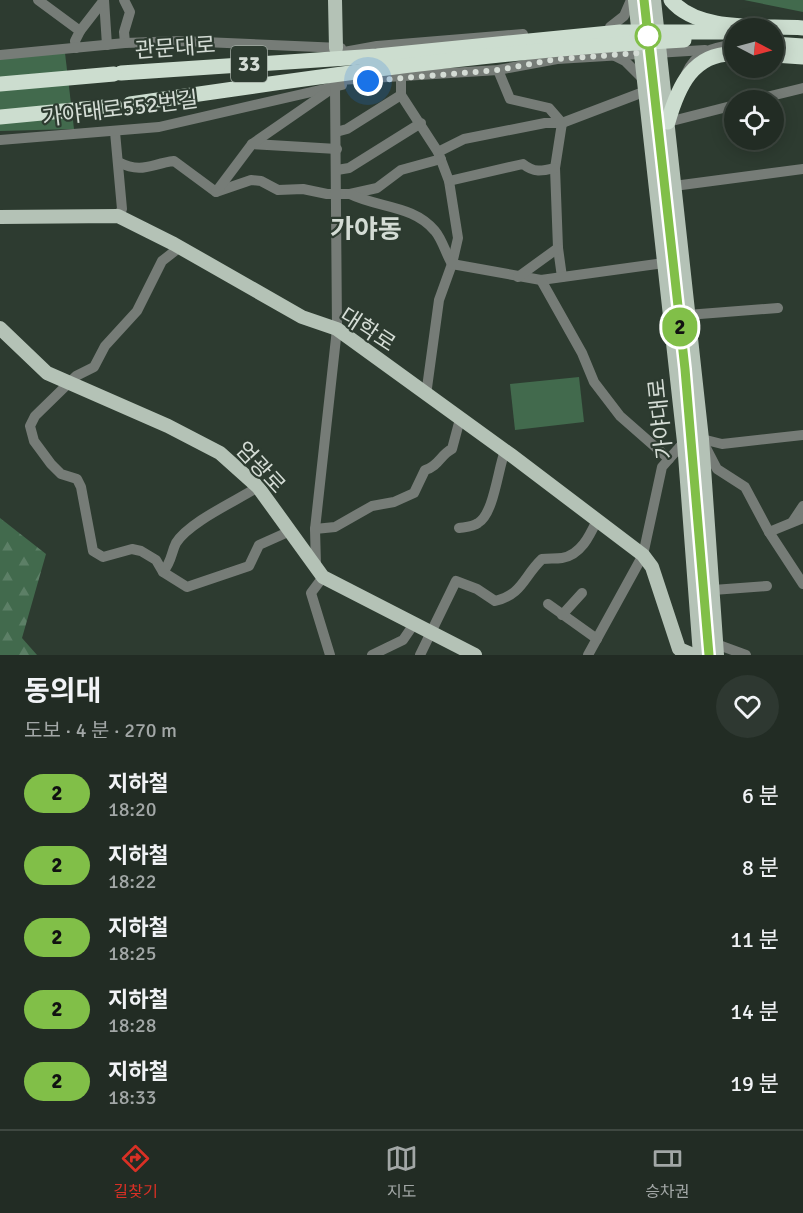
<!DOCTYPE html>
<html lang="ko">
<head>
<meta charset="utf-8">
<style>
  :root { --surface:#222c24; --page:#2e3831; --text:#f1f3f6; --muted:#a2a7a6; --line:#3f4841; --accent:#d93025 }
  body { margin:0; font-family:Signika,"Noto Sans KR",sans-serif; background:var(--page); color:var(--text); height:100vh; display:flex; flex-direction:column; font-size:22px; white-space:nowrap }
  * { box-sizing:border-box; margin:0 }
  p { font-size:20px; color:var(--muted) }
  .icon { flex:none; width:33px; height:33px; fill:none; stroke:currentColor; stroke-width:2; stroke-linecap:round; stroke-linejoin:round }
  .map { position:relative; height:655px; overflow:hidden }
  .panel { display:flex; flex-direction:column; background:var(--surface); flex:1 }
  .panel>* { flex:none }
  .badge { padding:0 12px; border-radius:20px; font-size:21px; line-height:39px }
  .needle { width:39px; rotate:96deg }
  .controls { position:absolute; left:724px; top:18px; display:grid; gap:12px }
  .controls a { display:grid; place-items:center; width:60px; height:60px; border-radius:50%; background:var(--surface); box-shadow:0 3px 15px #0003,0 0 0 2px var(--line); font-size:30px }
  .you { position:absolute; width:30px; height:30px; margin:-15px; border:4px solid #fff; border-radius:50%; background:#1a73e8; box-shadow:0 0 0 9px #1a73e833 }
  .map>.badge { position:absolute; translate:-50% -50%; box-shadow:0 0 0 3px #fff }
  .round { display:grid; place-items:center; flex:none; width:63px; height:63px; border-radius:32px; background:var(--page) }
  .overview { display:flex; align-items:center; justify-content:space-between; height:102px; padding:0 24px }
  h1 { font-size:28px; font-weight:700; line-height:45px }
  ul { padding:0; list-style:none }
  li { display:flex; align-items:center; gap:18px; height:72px; padding:0 24px }
  li div { flex:1 }
  li b { display:block; font-size:22px }
  li em { font-style:normal }
  li .badge { min-width:66px; font-weight:700; text-align:center }
  .dock { display:flex; justify-content:space-around; align-items:center; height:84px; border-top:2px solid var(--line); background:var(--surface); font-size:16px; color:var(--muted) }
  .dock a { display:grid; justify-items:center; gap:3px }
  .dock .selected { color:var(--accent) }
  .map>svg:first-child { display:block }
</style>
</head>
<body>
<div class="map">
<svg width="803" height="655" viewBox="0 0 803 655">
  <defs>
    <pattern id="forest-firs" width="22" height="20" patternUnits="userSpaceOnUse" patternTransform="scale(1.5)"><rect width="22" height="20" fill="#426a4d"/><path d="M5 1l3.5 6h-7zM16 11l3.5 6h-7z" fill="#5c7f66"/></pattern>
  </defs>
  <rect width="100%" height="100%" fill="#2d3b30"/>
  <g fill="#426a4d">
    <path d="M 744,0 L 803,0 L 803,12 Z"/>
    <path d="M 65,53 L 74,129 L 0,131 L 0,59 Z"/>
    <path d="M 579,377 L 584,422 L 515,430 L 510,384 Z"/>
  </g>
  <path fill="url(#forest-firs)" d="M 0,518 L 46,554 L 22,638 L 37,655 L 0,655 Z"/>
  <g fill="none" stroke-linecap="round" stroke-linejoin="round">
    <g stroke="#767c77" stroke-width="10">
      <path d="M 38,0 L 80,31 L 75,41 L 76,48"/>
      <path d="M 104,0 L 107,45"/>
      <path d="M 124,0 L 130,12 L 124,32 L 125,43"/>
      <path d="M 610,27 L 624,16 L 631,0"/>
      <path d="M 80,31 L 104,0"/>
      <path d="M 344,52 L 377,46 L 523,34"/>
      <path d="M 0,55 L 125,43 L 181,41 L 341,48"/>
      <path d="M 613,55 L 625,61 L 644,80"/>
      <path d="M 498,70 L 510,99 L 549,108 L 562,123 L 555,168 L 558,248 L 562,277"/>
      <path d="M 686,74 C 696,51 712,48 735,44"/>
      <path d="M 401,78 L 401,95 L 438,152 L 449,181 L 458,238 L 452,264 L 439,300 L 426,395"/>
      <path d="M 340,80 L 498,70 L 557,59 L 705,50"/>
      <path d="M 754,100 L 803,88"/>
      <path d="M 668,122 L 735,105"/>
      <path d="M 115,132 L 122,209 L 118,216"/>
      <path d="M 336,132 L 347,129 L 401,95"/>
      <path d="M 0,140 L 159,127 L 342,85"/>
      <path d="M 252,144 L 337,149"/>
      <path d="M 438,152 L 464,139 L 545,123 L 562,123 L 646,91"/>
      <path d="M 118,162 C 143,174 150,164 174,161 L 216,192 L 251,180 L 261,181 L 278,190 L 303,189 L 327,194 L 350,194 L 377,188 L 401,170 L 441,159"/>
      <path d="M 337,170 L 349,168 L 421,123"/>
      <path d="M 449,181 L 523,164 C 534,173 542,171 555,168"/>
      <path d="M 674,186 L 803,169"/>
      <path d="M 216,192 L 252,144 L 330,90"/>
      <path d="M 350,194 C 378,208 414,205 435,231 C 442,239 446,254 452,264 L 541,280 L 664,263"/>
      <path d="M 180,247 L 162,261 L 137,311 L 105,346 L 94,367 L 76,376 L 35,416 L 30,426 L 34,441 L 51,464 L 61,474 L 77,479 L 81,487 L 93,551 L 103,557 L 132,549 L 141,551 L 156,560 L 163,572 L 187,587 L 249,566 L 259,545 L 288,532"/>
      <path d="M 518,277 L 558,248"/>
      <path d="M 541,280 L 582,353 L 594,382 L 620,416 L 669,459"/>
      <path d="M 687,315 L 778,308"/>
      <path d="M 702,439 L 722,444 L 803,435"/>
      <path d="M 703,442 L 717,469 L 745,487 L 769,532 L 803,584"/>
      <path d="M 793,521 L 803,506"/>
      <path d="M 459,528 C 465,527 473,527 478,523 C 494,514 498,468 505,451"/>
      <path d="M 315,529 L 335,527 L 372,506 L 394,502 L 414,493 L 425,470 C 439,466 440,455 452,449 L 460,419"/>
      <path d="M 769,532 L 803,518"/>
      <path d="M 316,565 L 315,529 L 337,329 L 335,86"/>
      <path d="M 163,572 C 172,561 171,553 176,543 C 189,522 236,501 258,487"/>
      <path d="M 323,577 L 311,593 L 330,655"/>
      <path d="M 713,590 L 767,586"/>
      <path d="M 548,604 L 597,639"/>
      <path d="M 562,615 L 582,593"/>
      <path d="M 716,644 L 746,655"/>
      <path d="M 372,655 L 403,640 L 414,624"/>
      <path d="M 420,655 L 456,581 L 477,589 L 495,601 C 523,594 523,577 542,559 C 549,558 555,559 562,558 C 581,555 590,535 597,520"/>
      <path d="M 588,655 L 643,555 L 662,467 L 684,442 L 700,430"/>
    </g>
    <g stroke="#b4c2b6" stroke-width="14">
      <path d="M 335,0 L 336,48"/>
      <path d="M 635,0 L 684,442 L 700,655"/>
      <path d="M 654,0 L 702,439 L 717,655"/>
      <path d="M 0,217 L 118,216 L 174,244 L 302,317 L 337,329 L 511,455 L 643,555 L 652,567 L 679,649 L 693,655"/>
      <path d="M 0,328 L 47,373 L 168,426 L 220,453 L 258,487 L 323,577 L 475,655"/>
    </g>
    <g stroke="#ccddcf" stroke-width="15">
      <path d="M 671,0 C 698,33 763,25 803,28"/>
      <path d="M 774,44 L 803,46"/>
      <path d="M 774,55 L 803,57"/>
      <path d="M 121,73 L 377,56 L 620,32 L 735,32"/>
      <path d="M 0,84 L 114,74"/>
      <path d="M 130,104 C 314,77 498,50 684,40"/>
      <path d="M 0,117 L 115,106"/>
      <path d="M 668,122 C 678,87 693,52 735,54"/>
    </g>
  </g>
  <g fill="none" stroke-linecap="round" stroke-linejoin="round">
    <g stroke="#fff" stroke-width="14">
      <path id="line" d="M 644,0 L 685,369 L 709,655"/>
    </g>
    <use href="#line" stroke="#81bf48" stroke-width="9"/>
    <path stroke="#d4dcd5" stroke-width="6" stroke-dasharray="0 10.8" d="M 368,81 L 498,70 L 557,59 L 641,53 L 648,36"/>
  </g>
  <circle fill="#fff" stroke="#81bf48" stroke-width="3" cx="648" cy="36" r="12"/>
  <g text-anchor="middle" stroke-width="4.5" stroke-linejoin="round" paint-order="stroke">
    <rect fill="#2d3b30" stroke="#a2aca4" stroke-width="1.5" x="231" y="46" width="36" height="36" rx="4.5"/>
    <g font-size="21" font-weight="bold" fill="#d4dcd5">
      <text x="249" y="71">33</text>
    </g>
    <g font-size="22" fill="#d4dcd5" stroke="#2d3b30">
      <text transform="translate(175 47) rotate(-4)" y="8">관문대로</text>
      <text transform="translate(120 108) rotate(-7)" y="8">가야대로552번길</text>
      <text transform="translate(368 329) rotate(33)" y="8">대학로</text>
      <text transform="translate(660 419) rotate(-96)" y="8">가야대로</text>
      <text transform="translate(261 467) rotate(47)" y="8">엄광로</text>
    </g>
    <g font-size="26" font-weight="bold" fill="#d4dcd5" stroke="#2d3b30">
      <text x="366" y="238">가야동</text>
    </g>
  </g>
</svg>
<div class="controls">
<a><svg class="needle" viewBox="-14 -14 28 28"><path d="M0-13l5 13h-10z" fill="#e53935"/><path d="M0 13l5-13h-10z" fill="#a2a7a6"/></svg></a>
<a><svg class="icon" aria-label="locate" viewBox="0 0 24 24"><circle cx="12" cy="12" r="6"/><path d="M12 2v4M12 18v4M2 12h4M18 12h4"/></svg></a>
</div>
<div class="you" style="left:368px;top:81px"></div>
<b class="badge" style="left:680px;top:327px;background:#81bf48;color:#111">2</b>
</div>
<section class="panel">
<div class="overview"><div><h1>동의대</h1><p>도보 · 4 분 · 270 m</p></div><a class="round"><svg class="icon" aria-label="heart" viewBox="0 0 24 24"><path d="M12 20l-8-8c-3-5 5-10 8-4 3-6 11-1 8 4z"/></svg></a></div>
<ul>
<li><span class="badge" style="background:#81bf48;color:#111">2</span><div><b>지하철</b><p>18:20</p></div><em>6 분</em></li>
<li><span class="badge" style="background:#81bf48;color:#111">2</span><div><b>지하철</b><p>18:22</p></div><em>8 분</em></li>
<li><span class="badge" style="background:#81bf48;color:#111">2</span><div><b>지하철</b><p>18:25</p></div><em>11 분</em></li>
<li><span class="badge" style="background:#81bf48;color:#111">2</span><div><b>지하철</b><p>18:28</p></div><em>14 분</em></li>
<li><span class="badge" style="background:#81bf48;color:#111">2</span><div><b>지하철</b><p>18:33</p></div><em>19 분</em></li>
</ul>
</section>
<nav class="dock">
<a class="selected"><svg class="icon" aria-label="directions" viewBox="0 0 24 24"><path d="M12 3l9 9-9 9-9-9zM9 14v-3h6M13 9l2 2-2 2"/></svg>길찾기</a>
<a><svg class="icon" aria-label="map" viewBox="0 0 24 24"><path d="M3 6l6-2 6 2 6-2v14l-6 2-6-2-6 2zM9 4v14M15 6v14"/></svg>지도</a>
<a><svg class="icon" aria-label="tickets" viewBox="0 0 24 24"><path d="M3 7h18v10H3zM15 7v10"/></svg>승차권</a>
</nav>
</body>
</html>
